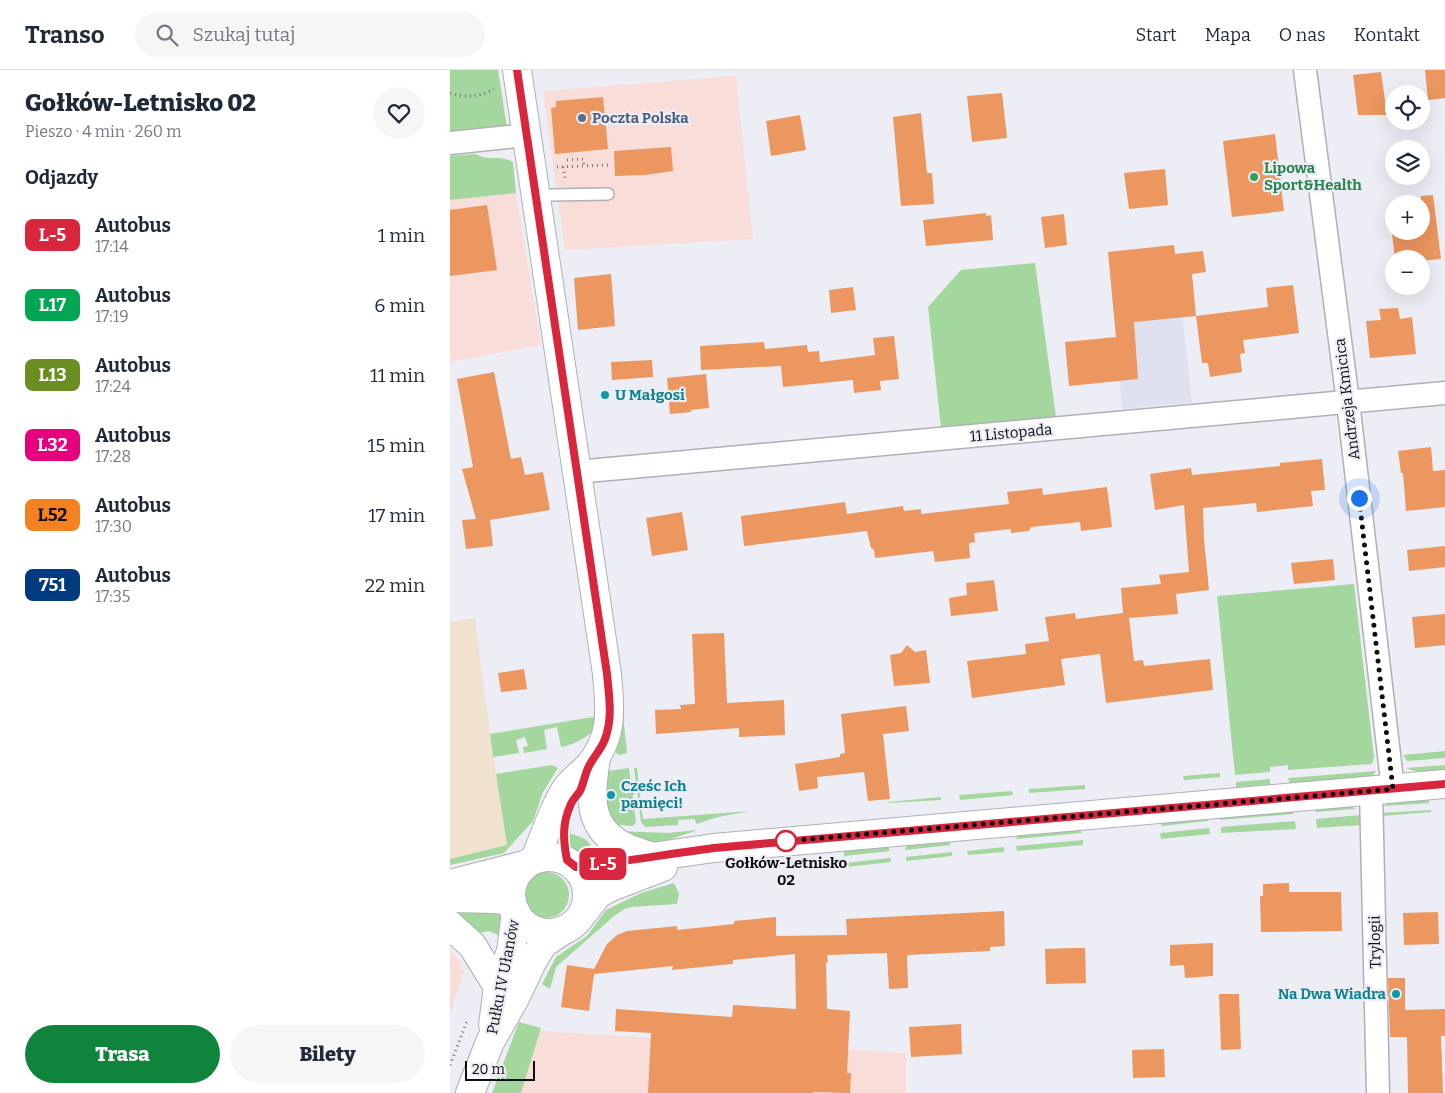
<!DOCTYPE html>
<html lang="pl">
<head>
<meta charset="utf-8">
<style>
  :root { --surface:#fff; --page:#f6f6f7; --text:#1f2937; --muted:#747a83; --line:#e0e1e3; --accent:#0e843d }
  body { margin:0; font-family:Bitter,serif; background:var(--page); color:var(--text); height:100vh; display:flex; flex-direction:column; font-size:19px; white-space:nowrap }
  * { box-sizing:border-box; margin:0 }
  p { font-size:16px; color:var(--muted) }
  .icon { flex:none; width:28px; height:28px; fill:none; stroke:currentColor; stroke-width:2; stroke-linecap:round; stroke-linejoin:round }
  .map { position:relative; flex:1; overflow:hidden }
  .panel { display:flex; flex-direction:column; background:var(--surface); width:450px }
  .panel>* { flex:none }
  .badge { padding:0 10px; border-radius:8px; font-size:18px; line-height:32px }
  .buttons { position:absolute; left:935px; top:15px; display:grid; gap:10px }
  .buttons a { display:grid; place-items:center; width:45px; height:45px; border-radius:50%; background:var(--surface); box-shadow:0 5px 20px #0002; font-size:25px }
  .scale { position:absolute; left:15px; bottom:12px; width:70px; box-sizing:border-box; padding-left:5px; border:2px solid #0e0e11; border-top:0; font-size:14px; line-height:18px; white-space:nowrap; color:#0e0e11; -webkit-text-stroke:4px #ededf6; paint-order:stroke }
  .you { position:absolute; width:25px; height:25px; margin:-12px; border:4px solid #fff; border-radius:50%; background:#1a73e8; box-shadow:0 0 0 8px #1a73e833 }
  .map>.badge { position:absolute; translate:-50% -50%; box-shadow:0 0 0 2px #fff }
  h2 { padding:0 25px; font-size:19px; line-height:45px }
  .round { display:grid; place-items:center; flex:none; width:52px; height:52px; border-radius:26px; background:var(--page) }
  .head { display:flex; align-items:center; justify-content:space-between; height:85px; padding:0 25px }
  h1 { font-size:24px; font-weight:800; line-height:38px }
  .primary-button { display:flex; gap:10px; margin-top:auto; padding:10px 25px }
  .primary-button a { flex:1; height:58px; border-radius:30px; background:var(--accent); color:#fff; font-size:20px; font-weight:800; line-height:58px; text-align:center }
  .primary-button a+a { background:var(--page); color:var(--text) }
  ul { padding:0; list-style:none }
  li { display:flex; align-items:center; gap:15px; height:70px; padding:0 25px }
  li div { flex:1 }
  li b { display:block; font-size:19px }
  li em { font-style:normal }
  li .badge { min-width:55px; font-weight:700; text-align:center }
  header { display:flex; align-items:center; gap:30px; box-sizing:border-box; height:70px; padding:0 25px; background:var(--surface); border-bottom:1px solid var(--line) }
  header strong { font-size:24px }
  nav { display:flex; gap:28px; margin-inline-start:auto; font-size:18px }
  .search { width:350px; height:45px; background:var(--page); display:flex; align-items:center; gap:12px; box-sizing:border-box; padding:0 18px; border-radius:28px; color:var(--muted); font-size:19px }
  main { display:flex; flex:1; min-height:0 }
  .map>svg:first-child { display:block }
</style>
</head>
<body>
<header>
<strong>Transo</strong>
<div class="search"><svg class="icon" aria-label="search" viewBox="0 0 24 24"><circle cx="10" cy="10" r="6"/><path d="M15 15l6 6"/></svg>Szukaj tutaj</div>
<nav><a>Start</a><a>Mapa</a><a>O nas</a><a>Kontakt</a></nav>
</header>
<main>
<section class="panel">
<div class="head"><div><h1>Gołków-Letnisko 02</h1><p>Pieszo · 4 min · 260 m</p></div><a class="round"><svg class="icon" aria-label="heart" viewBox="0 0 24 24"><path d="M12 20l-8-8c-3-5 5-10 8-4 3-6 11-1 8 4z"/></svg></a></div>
<h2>Odjazdy</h2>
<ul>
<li><span class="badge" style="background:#d7263d;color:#fff">L-5</span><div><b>Autobus</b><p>17:14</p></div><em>1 min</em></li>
<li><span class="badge" style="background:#00a651;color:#fff">L17</span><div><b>Autobus</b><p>17:19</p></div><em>6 min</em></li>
<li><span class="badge" style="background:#6b8e23;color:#fff">L13</span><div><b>Autobus</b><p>17:24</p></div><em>11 min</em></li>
<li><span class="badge" style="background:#e6007e;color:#fff">L32</span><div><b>Autobus</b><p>17:28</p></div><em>15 min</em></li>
<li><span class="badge" style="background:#f58220;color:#111">L52</span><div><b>Autobus</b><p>17:30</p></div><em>17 min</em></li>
<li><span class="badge" style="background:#003b80;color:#fff">751</span><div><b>Autobus</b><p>17:35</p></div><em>22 min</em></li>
</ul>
<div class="primary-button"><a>Trasa</a><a>Bilety</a></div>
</section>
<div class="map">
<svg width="995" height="1023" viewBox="0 0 995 1023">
  <rect width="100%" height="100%" fill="#ededf6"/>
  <g fill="#f8ddd9">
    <path d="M 286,6 L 303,169 L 115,180 L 93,21 Z"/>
    <path d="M 66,123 L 91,275 L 0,292 L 0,130 Z"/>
    <path d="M 0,880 L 8,889 L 14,902 L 0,944 Z"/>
    <path d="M 90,961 L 456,983 L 456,1023 L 71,1023 Z"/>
  </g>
  <path fill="#e0e1f0" d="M 724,175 L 742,332 L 672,339 L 658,182 Z"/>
  <path fill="#f0e2cf" d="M 25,548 L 40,664 L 57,775 L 0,789 L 0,552 Z"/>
  <g fill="#a4d79d">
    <path d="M 0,0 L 48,0 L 57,58 L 0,63 Z"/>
    <path d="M 26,84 C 38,92 48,84 63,92 L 66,123 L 0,130 L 0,86 Z"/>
    <path d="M 585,193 L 606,347 L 491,358 L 478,237 L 511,200 Z"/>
    <path d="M 904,514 L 924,688 L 922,694 L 838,700 L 838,695 L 820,697 L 820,702 L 785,705 L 767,526 Z"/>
    <path d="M 173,644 L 177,683 L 169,685 L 164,681 L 171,645 Z"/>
    <path d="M 149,646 C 148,649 148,654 146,657 C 139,667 123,675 111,677 L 107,657 L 94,660 L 97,679 L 74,683 L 73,677 L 78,676 L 75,667 L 66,670 L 69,683 L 43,687 L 40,664 Z"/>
    <path d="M 995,681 L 995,688 L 957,691 L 953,685 Z"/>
    <path d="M 102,695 L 108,698 L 93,722 L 83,751 L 54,783 L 0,795 L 0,789 L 57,775 L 46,704 Z"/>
    <path d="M 995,695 L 995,700 C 982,701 968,704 956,698 Z"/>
    <path d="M 179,698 L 186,752 L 183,756 L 168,755 L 155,750 L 152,704 L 158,701 Z"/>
    <path d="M 184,698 L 187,698 L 193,749 L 301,741 L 268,747 L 246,754 L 245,749 L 228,750 L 228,755 L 195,757 L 191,752 Z"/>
    <path d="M 926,701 L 922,707 L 840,713 L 839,712 L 838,708 Z"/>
    <path d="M 770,703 L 770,707 L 734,710 L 733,706 Z"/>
    <path d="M 820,709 L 820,715 L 786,717 L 786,712 Z"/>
    <path d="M 635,715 L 635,719 L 579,723 L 579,719 Z"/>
    <path d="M 562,721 L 563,725 L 510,730 L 509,725 Z"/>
    <path d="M 491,727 L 491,730 L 439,733 L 438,732 Z"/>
    <path d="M 978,730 L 980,733 L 934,736 L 938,732 Z"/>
    <path d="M 901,736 L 906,739 L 865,742 L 867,739 Z"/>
    <path d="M 981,740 L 981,742 L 931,746 L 931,743 Z"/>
    <path d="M 842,741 L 844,744 L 770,750 L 772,747 Z"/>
    <path d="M 911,745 L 910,755 L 867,758 L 866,749 Z"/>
    <path d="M 756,748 L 758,751 L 711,756 L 713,752 Z"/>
    <path d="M 845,751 L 846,759 L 771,763 L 771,757 Z"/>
    <path d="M 759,758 L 760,764 L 711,769 L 710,763 Z"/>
    <path d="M 629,759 L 632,763 L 566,769 L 568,764 Z"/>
    <path d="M 248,760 L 203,775 L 167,761 L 218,763 Z"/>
    <path d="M 118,763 C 137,768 142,771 145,790 L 123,786 L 118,773 Z"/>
    <path d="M 633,770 L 633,775 L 567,781 L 566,776 Z"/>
    <path d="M 498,771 L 501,775 L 455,780 L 457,774 Z"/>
    <path d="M 437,774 L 440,781 L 394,786 L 394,780 Z"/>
    <path d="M 554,777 L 554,782 L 518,785 L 517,781 Z"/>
    <path d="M 502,782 L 502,786 L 456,791 L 456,787 Z"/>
    <path d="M 440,788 L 441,792 L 396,797 L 395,793 Z"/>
    <circle cx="96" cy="825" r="23"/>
    <path d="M 224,813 L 229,824 L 227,834 L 182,837 L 174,839 L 163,847 L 106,897 L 100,919 L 92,914 L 106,887 L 137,866 L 156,840 L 191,823 Z"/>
    <path d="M 0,836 L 49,841 L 55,849 L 57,869 L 39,861 L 24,864 L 0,845 Z"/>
    <path d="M 69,952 L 91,958 L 71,1023 L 42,1023 Z"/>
  </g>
  <g fill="#eb975f">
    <path d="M 975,0 L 995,0 L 995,28 L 978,30 Z"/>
    <path d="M 931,2 L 937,45 L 908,45 L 903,5 Z"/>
    <path d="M 552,23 L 557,68 L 522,72 L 517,26 Z"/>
    <path d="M 153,27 L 158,79 L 105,84 L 101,38 L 106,37 L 106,31 Z"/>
    <path d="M 471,43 L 477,103 L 482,103 L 484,134 L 451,136 L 443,47 Z"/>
    <path d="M 350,45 L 356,80 L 321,86 L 316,51 Z"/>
    <path d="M 825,64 L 834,141 L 782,147 L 773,71 Z"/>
    <path d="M 221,77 L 223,101 L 195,105 L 165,106 L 164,81 Z"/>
    <path d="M 715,99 L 718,135 L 679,139 L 674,103 Z"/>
    <path d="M 983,125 L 991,189 L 971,191 L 971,186 L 945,189 L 942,164 L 971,161 L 971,126 Z"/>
    <path d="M 37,135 L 47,200 L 0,206 L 0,140 Z"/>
    <path d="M 536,143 L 536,146 L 541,145 L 543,170 L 476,176 L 473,150 Z"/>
    <path d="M 614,144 L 617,175 L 595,178 L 591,147 Z"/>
    <path d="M 724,175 L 725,184 L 753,181 L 756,202 L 742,204 L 746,246 L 818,237 L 816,218 L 843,215 L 849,263 L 793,270 L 795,283 L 790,284 L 792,302 L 760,307 L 758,293 L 752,293 L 746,246 L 684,252 L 688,309 L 619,316 L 615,272 L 666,267 L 658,182 Z"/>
    <path d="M 161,204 L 165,256 L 128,260 L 124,208 Z"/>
    <path d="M 403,217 L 406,240 L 381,243 L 379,220 Z"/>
    <path d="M 948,238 L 950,249 L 962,247 L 966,284 L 920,288 L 916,251 L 931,250 L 929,239 Z"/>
    <path d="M 444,266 L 449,309 L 430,311 L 431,320 L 404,323 L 403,310 L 333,317 L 331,296 L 251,300 L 250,276 L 314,272 L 315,279 L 357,275 L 358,282 L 369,281 L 370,292 L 425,285 L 423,268 Z"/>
    <path d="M 202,290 L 203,307 L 162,310 L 161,292 Z"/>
    <path d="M 44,302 L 61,389 L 71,387 L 75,405 L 93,402 L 100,440 L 40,450 L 43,476 L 16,479 L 12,450 L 26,449 L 12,399 L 23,397 L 7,309 Z"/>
    <path d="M 256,304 L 259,338 L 241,340 L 241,342 L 220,344 L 217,308 Z"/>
    <path d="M 981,377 L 983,401 L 995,400 L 995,437 L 956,441 L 953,403 L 951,403 L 948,381 Z"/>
    <path d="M 872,389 L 875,420 L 861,421 L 863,436 L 807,442 L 806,433 L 753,438 L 754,469 L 759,520 L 726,524 L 728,544 L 679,548 L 684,591 L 693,590 L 694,596 L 760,589 L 763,620 L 656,633 L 650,584 L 611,589 L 615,615 L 522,628 L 517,591 L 576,584 L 575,574 L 599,571 L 595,547 L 625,543 L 626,549 L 673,543 L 671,518 L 711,514 L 709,505 L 739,502 L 734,435 L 705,440 L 700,404 L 741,398 L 742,405 L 830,396 L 830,393 Z"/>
    <path d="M 657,417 L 662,457 L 631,461 L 630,452 L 581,457 L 579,461 L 561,463 L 561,459 L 524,463 L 525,472 L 519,473 L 520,488 L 485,492 L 483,481 L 425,488 L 424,480 L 421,478 L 417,461 L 294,476 L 291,446 L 395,432 L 397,444 L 453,436 L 454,441 L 471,439 L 471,444 L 559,434 L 557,422 L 592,418 L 593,425 Z"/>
    <path d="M 232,442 L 238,480 L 202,486 L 196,448 Z"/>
    <path d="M 995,476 L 995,497 L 959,501 L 957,480 Z"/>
    <path d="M 883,489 L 885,510 L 844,514 L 841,493 Z"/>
    <path d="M 544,510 L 548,541 L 501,546 L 499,528 L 517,525 L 516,513 Z"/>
    <path d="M 995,544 L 995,575 L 965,578 L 962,547 Z"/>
    <path d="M 274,563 L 277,633 L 334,630 L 335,665 L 289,667 L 289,658 L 206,664 L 205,640 L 231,639 L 230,635 L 245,634 L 242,564 Z"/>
    <path d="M 457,575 L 465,582 L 476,580 L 480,613 L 444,616 L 440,585 L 451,583 Z"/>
    <path d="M 74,599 L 77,619 L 51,622 L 48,603 Z"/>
    <path d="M 456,636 L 459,661 L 433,664 L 440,729 L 418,731 L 414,702 L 367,707 L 368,718 L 349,721 L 345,694 L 390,687 L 390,684 L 395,683 L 391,644 Z"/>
    <path d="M 839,813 L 839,822 L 891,822 L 892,861 L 811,862 L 810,826 L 813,826 L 813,814 Z"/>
    <path d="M 554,841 L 555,876 L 540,877 L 540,881 L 457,885 L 458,918 L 439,919 L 437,883 L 377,885 L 378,892 L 376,893 L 377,939 L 400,941 L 397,1003 L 401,1003 L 400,1023 L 363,1022 L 363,1023 L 198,1023 L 201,963 L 165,961 L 166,939 L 282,947 L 283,935 L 346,939 L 345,884 L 283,890 L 283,894 L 272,895 L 222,900 L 223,896 L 144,904 L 139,941 L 111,937 L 117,895 L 144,899 L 157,874 L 167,865 L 177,861 L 227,856 L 227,860 L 284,854 L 284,851 L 326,847 L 326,866 L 397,865 L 396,849 Z"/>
    <path d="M 988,842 L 989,874 L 954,875 L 953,843 Z"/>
    <path d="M 763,873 L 763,906 L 735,908 L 734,895 L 720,896 L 720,875 Z"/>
    <path d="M 623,878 L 635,878 L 636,913 L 596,914 L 595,879 Z"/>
    <path d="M 938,908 L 955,908 L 955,940 L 995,939 L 995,966 L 991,966 L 993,1023 L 958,1023 L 957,967 L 940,967 Z"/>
    <path d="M 769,924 L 789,924 L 791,979 L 771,980 Z"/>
    <path d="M 511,954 L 512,984 L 461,987 L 459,957 Z"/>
    <path d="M 714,979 L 715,1007 L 683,1008 L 682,980 Z"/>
  </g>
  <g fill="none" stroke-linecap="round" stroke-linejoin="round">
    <g stroke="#afafb7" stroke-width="14">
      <path id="service" d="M 100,125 L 158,124"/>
    </g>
    <g stroke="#afafb7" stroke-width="25">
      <g id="minor">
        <path d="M 855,0 L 898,332 L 943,719"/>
        <path d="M 0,73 L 77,65"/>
        <path d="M 126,402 L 995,323"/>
        <path d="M 921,721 L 928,1023"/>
      </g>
    </g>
    <g stroke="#afafb7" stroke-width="30">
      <g id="tertiary">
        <path d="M 67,0 L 157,604 C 160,639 164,665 140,695 C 133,703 122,710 116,719 C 102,740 95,766 85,789"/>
        <path d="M 146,687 C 141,724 135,758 175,777 C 183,781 192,783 200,786"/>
        <circle cx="99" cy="825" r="38"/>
        <path d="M 126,797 L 153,794 L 264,778 L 995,714"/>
        <path d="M 0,814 L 74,795"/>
        <path d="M 0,828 L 45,829 L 62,831"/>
        <path d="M 135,841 L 148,824 L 161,817 L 213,797"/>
        <path d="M 0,855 L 22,875 L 48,917"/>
        <path d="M 43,955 L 48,917 L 61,881 L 66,842"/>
        <path d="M 20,1023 L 40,972 L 65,928 L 82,892 L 93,874 L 115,859"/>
      </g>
    </g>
    <g stroke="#78787e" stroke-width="3" stroke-dasharray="1 4" stroke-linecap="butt">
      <path d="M 0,23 C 17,28 29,27 44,19"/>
      <path d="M 117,90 L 133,89 L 134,96"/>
      <path d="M 107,97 L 159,95"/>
      <path d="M 113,97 L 115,108"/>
      <path d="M 172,741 L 179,732 L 184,720"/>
      <path d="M 0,995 L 17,951"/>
    </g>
    <use href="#service" stroke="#fff" stroke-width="11"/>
    <use href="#minor" stroke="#fff" stroke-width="22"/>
    <use href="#tertiary" stroke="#fff" stroke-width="28"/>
  </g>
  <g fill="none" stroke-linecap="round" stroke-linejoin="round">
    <g stroke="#fff" stroke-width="11">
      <path id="line" d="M 67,0 L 157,604 C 159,626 163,648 155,669 C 151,680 144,686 139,696 C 135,703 134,713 130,721 C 127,726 123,729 121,734 C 112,753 113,770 117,790 L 126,797 C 172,792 218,784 264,778 L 995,714"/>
    </g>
    <use href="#line" stroke="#d7263d" stroke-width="8"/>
    <path stroke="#0e0e11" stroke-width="5" stroke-dasharray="0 9" d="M 336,771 L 943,719 L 909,428"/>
  </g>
  <circle fill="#5c6f8a" stroke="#ededf6" stroke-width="2" cx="132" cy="48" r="5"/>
  <circle fill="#2e9e5b" stroke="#ededf6" stroke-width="2" cx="804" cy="107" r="5"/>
  <g fill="#0f9aa8" stroke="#ededf6" stroke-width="2">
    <circle cx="155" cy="325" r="5"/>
    <circle cx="161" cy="725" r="5"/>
    <circle cx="946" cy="924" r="5"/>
  </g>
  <circle fill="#fff" stroke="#d7263d" stroke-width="2.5" cx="336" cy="771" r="10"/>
  <g text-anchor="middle" stroke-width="4.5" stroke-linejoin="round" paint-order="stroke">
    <g font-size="15" font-weight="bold" fill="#4e5e75" stroke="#ededf6" text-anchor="start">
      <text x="142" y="53">Poczta Polska</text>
    </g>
    <g font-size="15" font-weight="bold" fill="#27864d" stroke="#ededf6" text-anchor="start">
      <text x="814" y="103">Lipowa<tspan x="814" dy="17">Sport&amp;Health</tspan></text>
    </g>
    <g font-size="15" font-weight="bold" fill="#0d838f" stroke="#ededf6" text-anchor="start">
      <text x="165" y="330">U Małgosi</text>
      <text x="171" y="721">Cześc Ich<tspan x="171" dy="17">pamięci!</tspan></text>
      <text x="936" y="929" text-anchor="end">Na Dwa Wiadra</text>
    </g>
    <g font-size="15" fill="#0e0e11" stroke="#ededf6">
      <text transform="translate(897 329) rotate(-97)" y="5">Andrzeja Kmicica</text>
      <text transform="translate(561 363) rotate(-5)" y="5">11 Listopada</text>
      <text transform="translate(925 872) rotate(-91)" y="5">Trylogii</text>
      <text transform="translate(53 907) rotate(-79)" y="5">Pułku IV Ułanów</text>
    </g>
    <g font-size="15" font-weight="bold" fill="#0e0e11" stroke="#ededf6">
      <text x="336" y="798">Gołków-Letnisko<tspan x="336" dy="17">02</tspan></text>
    </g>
  </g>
</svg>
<div class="buttons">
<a><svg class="icon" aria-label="locate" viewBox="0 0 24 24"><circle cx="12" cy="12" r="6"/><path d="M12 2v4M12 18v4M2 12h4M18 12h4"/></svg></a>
<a><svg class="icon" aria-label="layers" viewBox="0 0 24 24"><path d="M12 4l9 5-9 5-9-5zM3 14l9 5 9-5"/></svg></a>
<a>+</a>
<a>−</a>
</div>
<div class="scale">20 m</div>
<div class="you" style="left:909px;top:428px"></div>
<b class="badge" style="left:153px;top:794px;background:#d7263d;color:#fff">L-5</b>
</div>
</main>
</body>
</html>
